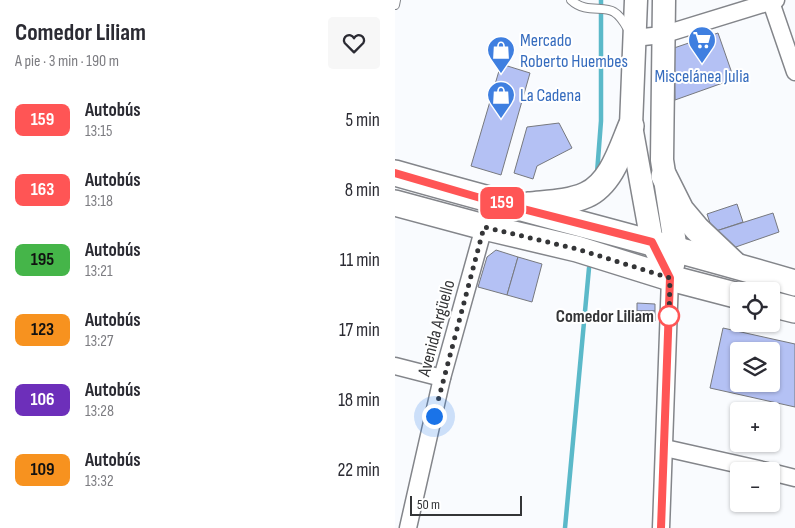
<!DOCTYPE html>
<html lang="es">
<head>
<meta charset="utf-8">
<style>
  :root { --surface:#fff; --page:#f7f7f7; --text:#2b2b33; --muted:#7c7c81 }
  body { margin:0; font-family:"Sofia Sans Condensed",sans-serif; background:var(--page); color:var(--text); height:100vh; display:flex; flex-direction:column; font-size:19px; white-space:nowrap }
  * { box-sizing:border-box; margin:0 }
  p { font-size:16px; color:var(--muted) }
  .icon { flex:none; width:28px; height:28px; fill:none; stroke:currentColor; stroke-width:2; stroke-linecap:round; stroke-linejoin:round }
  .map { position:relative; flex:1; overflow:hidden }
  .side { display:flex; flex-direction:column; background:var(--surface); width:395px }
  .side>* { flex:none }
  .badge { padding:0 10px; border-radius:8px; font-size:18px; line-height:32px }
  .buttons { position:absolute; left:335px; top:282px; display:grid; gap:10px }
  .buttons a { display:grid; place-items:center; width:50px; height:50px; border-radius:5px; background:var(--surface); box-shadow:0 1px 4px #0004; font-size:25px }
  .scale { position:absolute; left:15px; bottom:12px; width:112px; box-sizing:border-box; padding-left:5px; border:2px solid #343537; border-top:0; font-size:14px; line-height:18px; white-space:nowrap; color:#343537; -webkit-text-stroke:4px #fff; paint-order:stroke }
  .you { position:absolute; width:25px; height:25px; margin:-12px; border:4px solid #fff; border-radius:50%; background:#1a73e8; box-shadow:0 0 0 8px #1a73e833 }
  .map>.badge { position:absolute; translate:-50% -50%; box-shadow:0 0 0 2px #fff }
  .round { display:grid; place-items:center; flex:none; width:52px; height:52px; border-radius:5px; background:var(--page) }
  .overview { display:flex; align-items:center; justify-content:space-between; height:85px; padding:0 15px }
  h1 { font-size:24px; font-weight:700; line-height:38px }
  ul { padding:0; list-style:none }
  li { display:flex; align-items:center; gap:15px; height:70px; padding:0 15px }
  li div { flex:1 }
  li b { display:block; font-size:19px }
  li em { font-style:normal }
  li .badge { min-width:55px; font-weight:700; text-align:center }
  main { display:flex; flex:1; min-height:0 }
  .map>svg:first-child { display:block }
</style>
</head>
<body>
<main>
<section class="side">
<div class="overview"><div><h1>Comedor Liliam</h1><p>A pie · 3 min · 190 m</p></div><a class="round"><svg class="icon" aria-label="heart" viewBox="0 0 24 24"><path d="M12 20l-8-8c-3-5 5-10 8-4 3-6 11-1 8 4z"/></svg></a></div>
<ul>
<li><span class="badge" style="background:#f55;color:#fff">159</span><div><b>Autobús</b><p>13:15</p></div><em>5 min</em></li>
<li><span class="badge" style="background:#f55;color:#fff">163</span><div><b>Autobús</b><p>13:18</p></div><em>8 min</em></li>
<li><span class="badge" style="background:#45b549;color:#111">195</span><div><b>Autobús</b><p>13:21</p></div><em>11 min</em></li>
<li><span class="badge" style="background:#f7921f;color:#111">123</span><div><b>Autobús</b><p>13:27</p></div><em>17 min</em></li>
<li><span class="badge" style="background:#6d2fba;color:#fff">106</span><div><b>Autobús</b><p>13:28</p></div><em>18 min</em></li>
<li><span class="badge" style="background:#f7921f;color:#111">109</span><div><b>Autobús</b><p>13:32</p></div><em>22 min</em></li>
</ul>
</section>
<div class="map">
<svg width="400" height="528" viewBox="0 0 400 528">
  <rect width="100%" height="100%" fill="#f9fbfe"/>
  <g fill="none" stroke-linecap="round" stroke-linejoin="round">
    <g stroke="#5bb9c9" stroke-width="4.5">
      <path d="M 202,173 L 206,121 L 206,0"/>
      <path d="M 170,528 L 194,268"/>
    </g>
  </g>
  <g fill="#b4c1f4" stroke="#77797e" fill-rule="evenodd">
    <path d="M 323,33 L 339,79 L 280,100 L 279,48 Z"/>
    <path d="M 106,64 L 135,73 L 106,175 L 76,166 Z"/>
    <path d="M 164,123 L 177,148 L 142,166 L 138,179 L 119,173 L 132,127 Z"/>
    <path d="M 342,204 L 348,222 L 318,232 L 312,214 Z"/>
    <path d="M 378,213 L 384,232 L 335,249 L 318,232 Z"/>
    <path d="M 101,250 L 123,257 L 112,295 L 83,287 L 92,257 Z"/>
    <path d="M 123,257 L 147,264 L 137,302 L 112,295 Z"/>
    <path d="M 242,303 L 260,304 L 260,311 L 242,311 Z"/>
    <path d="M 242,311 L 260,311 L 260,321 L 242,320 Z"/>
    <path d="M 328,328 L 400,344 L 400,407 L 315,388 ZM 344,351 L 376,351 L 376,384 L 344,384 Z"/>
  </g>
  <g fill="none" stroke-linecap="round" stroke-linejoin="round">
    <g stroke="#83858a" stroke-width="10">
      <g id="service">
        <path d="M 176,0 C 191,14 208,5 219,12 C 226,16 230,24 234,31"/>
        <path d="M 0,5 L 1,0"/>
      </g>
    </g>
    <g stroke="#83858a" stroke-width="19">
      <g id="minor">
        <path d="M 376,2 L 400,72"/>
        <path d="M 239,38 L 267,35 L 381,0"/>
        <path d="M 0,366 L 47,378"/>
        <path d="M 270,448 L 372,471"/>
        <path d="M 376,472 L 400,478"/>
        <path d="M 13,528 L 47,378 L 89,227"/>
        <path d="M 266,528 L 275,278"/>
      </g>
    </g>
    <g stroke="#83858a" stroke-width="25">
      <g id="secondary">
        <path d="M 241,0 L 236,126 L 257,242 L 275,278"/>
        <path d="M 269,0 L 267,160 L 281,250 L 278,265"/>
      </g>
    </g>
    <g stroke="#83858a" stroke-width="28">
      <g id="primary">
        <path d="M 0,173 C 133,211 267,244 400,283"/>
        <path d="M 269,176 L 286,210 L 302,229 L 339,264"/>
        <path d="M 0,203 L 89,227 L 182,249 L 275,278 L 344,296"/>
        <path d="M 134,205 C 152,203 173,203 191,195 C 216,184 226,150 236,126"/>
        <path d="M 376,304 L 400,310"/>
      </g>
    </g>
    <use href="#service" stroke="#fff" stroke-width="8"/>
    <use href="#minor" stroke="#fff" stroke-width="16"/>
    <use href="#secondary" stroke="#fff" stroke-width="22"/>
    <use href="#primary" stroke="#fff" stroke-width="25"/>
  </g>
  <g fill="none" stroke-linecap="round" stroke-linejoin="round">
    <g stroke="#fff" stroke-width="11">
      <path id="line" d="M 0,173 L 89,199 L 257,242 L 275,278 L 266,528"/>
    </g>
    <use href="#line" stroke="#f55" stroke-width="8"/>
    <path stroke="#343537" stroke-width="5" stroke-dasharray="0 9" d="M 39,416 L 89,227 L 182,249 L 275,278 L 274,319 L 274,316"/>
  </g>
  <defs>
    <g id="supermarket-pin" transform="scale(1.4375)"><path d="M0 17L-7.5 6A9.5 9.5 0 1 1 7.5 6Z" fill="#3f7fe0" stroke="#fff"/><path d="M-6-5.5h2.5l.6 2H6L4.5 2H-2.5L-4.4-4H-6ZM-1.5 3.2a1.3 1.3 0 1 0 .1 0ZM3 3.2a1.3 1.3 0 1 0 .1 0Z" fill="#fff"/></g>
    <g id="shop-pin" transform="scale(1.4375)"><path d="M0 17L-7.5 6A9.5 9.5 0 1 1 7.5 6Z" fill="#3f7fe0" stroke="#fff"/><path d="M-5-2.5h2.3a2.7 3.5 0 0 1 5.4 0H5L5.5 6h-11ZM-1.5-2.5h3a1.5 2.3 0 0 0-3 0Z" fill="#fff"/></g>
  </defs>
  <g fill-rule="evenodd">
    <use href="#supermarket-pin" x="307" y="40"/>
    <use href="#shop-pin" x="106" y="50"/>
    <use href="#shop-pin" x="106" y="95"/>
  </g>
  <circle fill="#fff" stroke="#f55" stroke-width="2.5" cx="274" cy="316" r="10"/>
  <g text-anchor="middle" stroke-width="4" stroke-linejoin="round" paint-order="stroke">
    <g font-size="18" fill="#366cbe" stroke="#fff" text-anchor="start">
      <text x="125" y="46">Mercado<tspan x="125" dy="21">Roberto Huembes</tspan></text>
      <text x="307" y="82" text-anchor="middle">Miscelánea Julia</text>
      <text x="125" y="101">La Cadena</text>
    </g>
    <g font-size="18" font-weight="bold" fill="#343537" stroke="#fff" text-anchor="end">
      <text x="259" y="322">Comedor Liliam</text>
    </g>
    <g font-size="18" fill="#343537" stroke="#fff">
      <text transform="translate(41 328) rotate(-75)" y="6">Avenida Argüello</text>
    </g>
  </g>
</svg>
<div class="buttons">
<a><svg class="icon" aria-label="locate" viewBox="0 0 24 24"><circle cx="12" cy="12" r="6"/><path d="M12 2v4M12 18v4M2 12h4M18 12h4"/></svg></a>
<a><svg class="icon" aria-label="layers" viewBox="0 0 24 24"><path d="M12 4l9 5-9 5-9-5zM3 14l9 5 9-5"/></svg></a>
<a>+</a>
<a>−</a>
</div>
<div class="scale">50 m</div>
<div class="you" style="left:39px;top:416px"></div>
<b class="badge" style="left:107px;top:203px;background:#f55;color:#fff">159</b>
</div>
</main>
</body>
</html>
